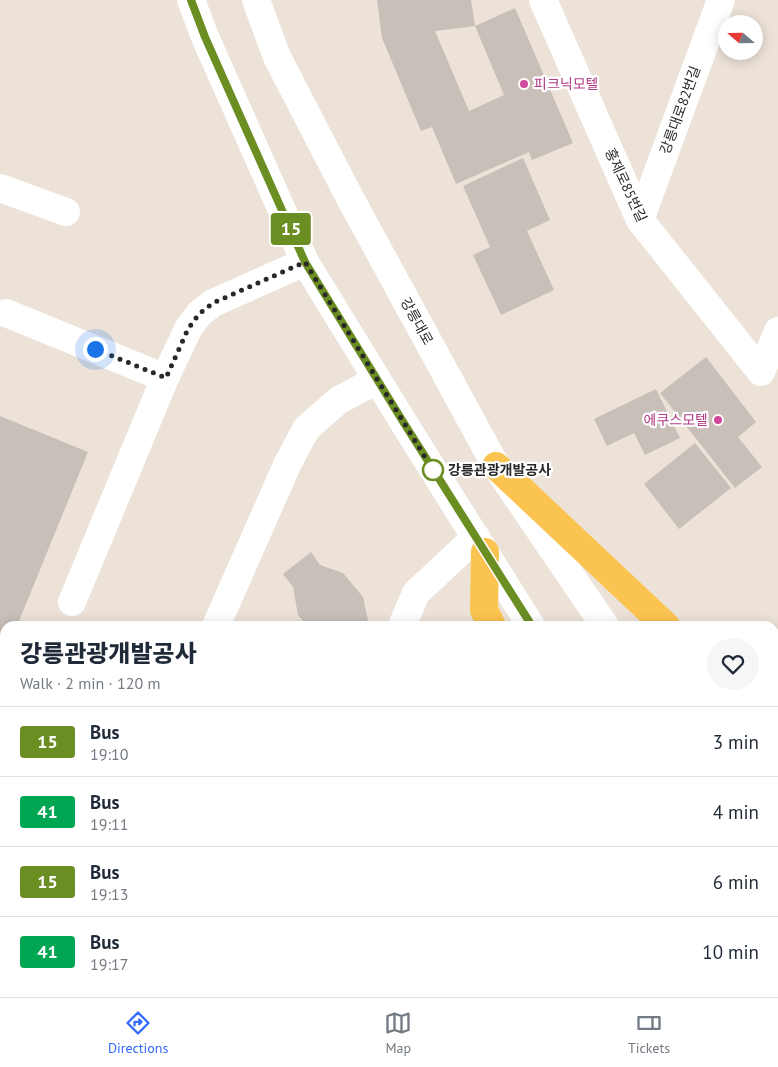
<!DOCTYPE html>
<html lang="en">
<head>
<meta charset="utf-8">
<style>
  :root { --surface:#fff; --page:#f6f6f7; --text:#1f2937; --muted:#747a83; --line:#e0e1e3; --accent:#336bff }
  body { margin:0; font-family:"PT Sans","Noto Sans KR",sans-serif; background:var(--page); color:var(--text); height:100vh; display:flex; flex-direction:column; font-size:19px; white-space:nowrap }
  * { box-sizing:border-box; margin:0 }
  p { font-size:16px; color:var(--muted) }
  .icon { flex:none; width:28px; height:28px; fill:none; stroke:currentColor; stroke-width:2; stroke-linecap:round; stroke-linejoin:round }
  .map { position:relative; flex:1; overflow:hidden }
  .panel { position:absolute; left:0px; top:621px; width:779px; height:376px; display:flex; flex-direction:column; background:var(--surface); border-radius:15px 15px 0 0; box-shadow:0 2px 12px #0003 }
  .panel>* { flex:none }
  .badge { padding:0 10px; border-radius:4px; font-size:18px; line-height:32px }
  .needle { width:32px; rotate:290deg }
  .tools { position:absolute; left:718px; top:15px; display:grid; gap:10px }
  .tools a { display:grid; place-items:center; width:45px; height:45px; border-radius:50%; background:var(--surface); box-shadow:0 2px 12px #0003; font-size:25px }
  .you { position:absolute; width:25px; height:25px; margin:-12px; border:4px solid #fff; border-radius:50%; background:#1a73e8; box-shadow:0 0 0 8px #1a73e833 }
  .map>.badge { position:absolute; translate:-50% -50%; box-shadow:0 0 0 2px #fff }
  .round { display:grid; place-items:center; flex:none; width:52px; height:52px; border-radius:26px; background:var(--page) }
  .head { display:flex; align-items:center; justify-content:space-between; height:85px; padding:0 20px }
  h1 { font-size:24px; font-weight:800; line-height:38px }
  ul { padding:0; list-style:none }
  li { display:flex; align-items:center; gap:15px; height:70px; padding:0 20px; border-top:1px solid var(--line) }
  li div { flex:1 }
  li b { display:block; font-size:19px }
  li em { font-style:normal }
  li .badge { min-width:55px; font-weight:700; text-align:center }
  .tabs { display:flex; justify-content:space-around; align-items:center; height:70px; border-top:1px solid var(--line); background:var(--surface); font-size:14px; color:var(--muted) }
  .tabs a { display:grid; justify-items:center; gap:2px }
  .tabs .on { color:var(--accent) }
  .map>svg:first-child { display:block }
</style>
</head>
<body>
<div class="map">
<svg width="778" height="997" viewBox="0 0 778 997">
  <rect width="100%" height="100%" fill="#ece2d8"/>
  <g fill="#c7bfb8">
    <path d="M 377,0 L 471,0 L 475,26 L 435,31 L 469,111 L 504,95 L 475,26 L 515,8 L 573,143 L 532,160 L 529,152 L 456,184 L 432,127 L 421,131 L 382,38 Z"/>
    <path d="M 523,158 L 550,220 L 527,231 L 554,290 L 501,315 L 473,255 L 490,247 L 463,186 Z"/>
    <path d="M 706,357 L 756,422 L 738,437 L 762,467 L 735,488 L 660,393 Z"/>
    <path d="M 656,389 L 680,438 L 645,455 L 634,433 L 607,446 L 594,419 Z"/>
    <path d="M 0,416 L 88,452 L 17,626 L 5,626 L 5,637 L 0,635 Z"/>
    <path d="M 695,443 L 731,488 L 679,529 L 644,484 Z"/>
    <path d="M 311,552 L 320,565 L 343,573 L 363,597 L 368,620 L 366,626 L 307,626 L 298,615 L 293,587 L 283,574 Z"/>
  </g>
  <g fill="none" stroke-linecap="round" stroke-linejoin="round">
    <g stroke="#fff" stroke-width="28">
      <path d="M 191,0 L 205,37 L 305,262 L 402,420 L 531,626"/>
      <path d="M 256,0 L 277,57 L 350,198 L 496,466 L 605,626"/>
      <path d="M 543,0 L 640,220 L 761,372 L 778,331"/>
      <path d="M 0,188 L 66,212"/>
      <path d="M 640,220 L 721,0"/>
      <path d="M 6,313 L 165,378"/>
      <path d="M 72,602 L 165,378 L 188,329 L 199,314 L 213,303 L 305,262"/>
      <path d="M 216,626 L 287,465 L 306,429 L 339,400 L 377,380"/>
      <path d="M 402,626 L 416,593 L 476,537"/>
      <path d="M 774,653 L 778,655"/>
      <path d="M 774,893 L 778,901"/>
      <path d="M 768,992 L 770,997"/>
      <path d="M 290,997 L 291,992"/>
      <path d="M 374,997 L 378,992"/>
    </g>
    <g stroke="#fbc34f" stroke-width="28">
      <path d="M 496,466 L 666,626"/>
      <path d="M 485,552 L 484,610 L 492,626"/>
      <path d="M 774,669 L 778,671"/>
      <path d="M 774,707 L 778,706"/>
      <path d="M 404,997 L 408,992"/>
    </g>
  </g>
  <g fill="none" stroke-linecap="round" stroke-linejoin="round">
    <g stroke="#fff" stroke-width="11">
      <path id="line" d="M 191,0 L 205,37 L 305,262 L 402,420 L 532,626"/>
    </g>
    <use href="#line" stroke="#6b8e23" stroke-width="8"/>
    <path stroke="#282828" stroke-width="5" stroke-dasharray="0 9" d="M 95,349 L 166,378 L 188,329 L 199,314 L 213,303 L 305,262 L 433,470"/>
  </g>
  <g fill="#d1479c" stroke="#fff" stroke-width="2">
    <circle cx="524" cy="84" r="5"/>
    <circle cx="718" cy="420" r="5"/>
  </g>
  <circle fill="#fff" stroke="#6b8e23" stroke-width="2.5" cx="433" cy="470" r="10"/>
  <g text-anchor="middle" stroke-width="4.5" stroke-linejoin="round" paint-order="stroke">
    <g font-size="14" fill="#b23c85" stroke="#fff" text-anchor="start">
      <text x="534" y="89">피크닉모텔</text>
      <text x="708" y="425" text-anchor="end">에쿠스모텔</text>
    </g>
    <g font-size="14" fill="#282828" stroke="#fff">
      <text transform="translate(680 110) rotate(-70)" y="5">강릉대로82번길</text>
      <text transform="translate(626 185) rotate(65)" y="5">홍제로85번길</text>
      <text transform="translate(417 321) rotate(61)" y="5">강릉대로</text>
    </g>
    <g font-size="14" font-weight="bold" fill="#282828" stroke="#fff" text-anchor="start">
      <text x="448" y="475">강릉관광개발공사</text>
    </g>
  </g>
</svg>
<div class="tools">
<a><svg class="needle" viewBox="-14 -14 28 28"><path d="M0-13l5 13h-10z" fill="#e53935"/><path d="M0 13l5-13h-10z" fill="#747a83"/></svg></a>
</div>
<div class="you" style="left:95px;top:349px"></div>
<b class="badge" style="left:291px;top:229px;background:#6b8e23;color:#fff">15</b>
<section class="panel">
<div class="head"><div><h1>강릉관광개발공사</h1><p>Walk · 2 min · 120 m</p></div><a class="round"><svg class="icon" aria-label="heart" viewBox="0 0 24 24"><path d="M12 20l-8-8c-3-5 5-10 8-4 3-6 11-1 8 4z"/></svg></a></div>
<ul>
<li><span class="badge" style="background:#6b8e23;color:#fff">15</span><div><b>Bus</b><p>19:10</p></div><em>3 min</em></li>
<li><span class="badge" style="background:#00a651;color:#fff">41</span><div><b>Bus</b><p>19:11</p></div><em>4 min</em></li>
<li><span class="badge" style="background:#6b8e23;color:#fff">15</span><div><b>Bus</b><p>19:13</p></div><em>6 min</em></li>
<li><span class="badge" style="background:#00a651;color:#fff">41</span><div><b>Bus</b><p>19:17</p></div><em>10 min</em></li>
</ul>
</section>
</div>
<nav class="tabs">
<a class="on"><svg class="icon" aria-label="directions" viewBox="0 0 24 24"><path d="M12 3l9 9-9 9-9-9zM9 14v-3h6M13 9l2 2-2 2"/></svg>Directions</a>
<a><svg class="icon" aria-label="map" viewBox="0 0 24 24"><path d="M3 6l6-2 6 2 6-2v14l-6 2-6-2-6 2zM9 4v14M15 6v14"/></svg>Map</a>
<a><svg class="icon" aria-label="tickets" viewBox="0 0 24 24"><path d="M3 7h18v10H3zM15 7v10"/></svg>Tickets</a>
</nav>
</body>
</html>
